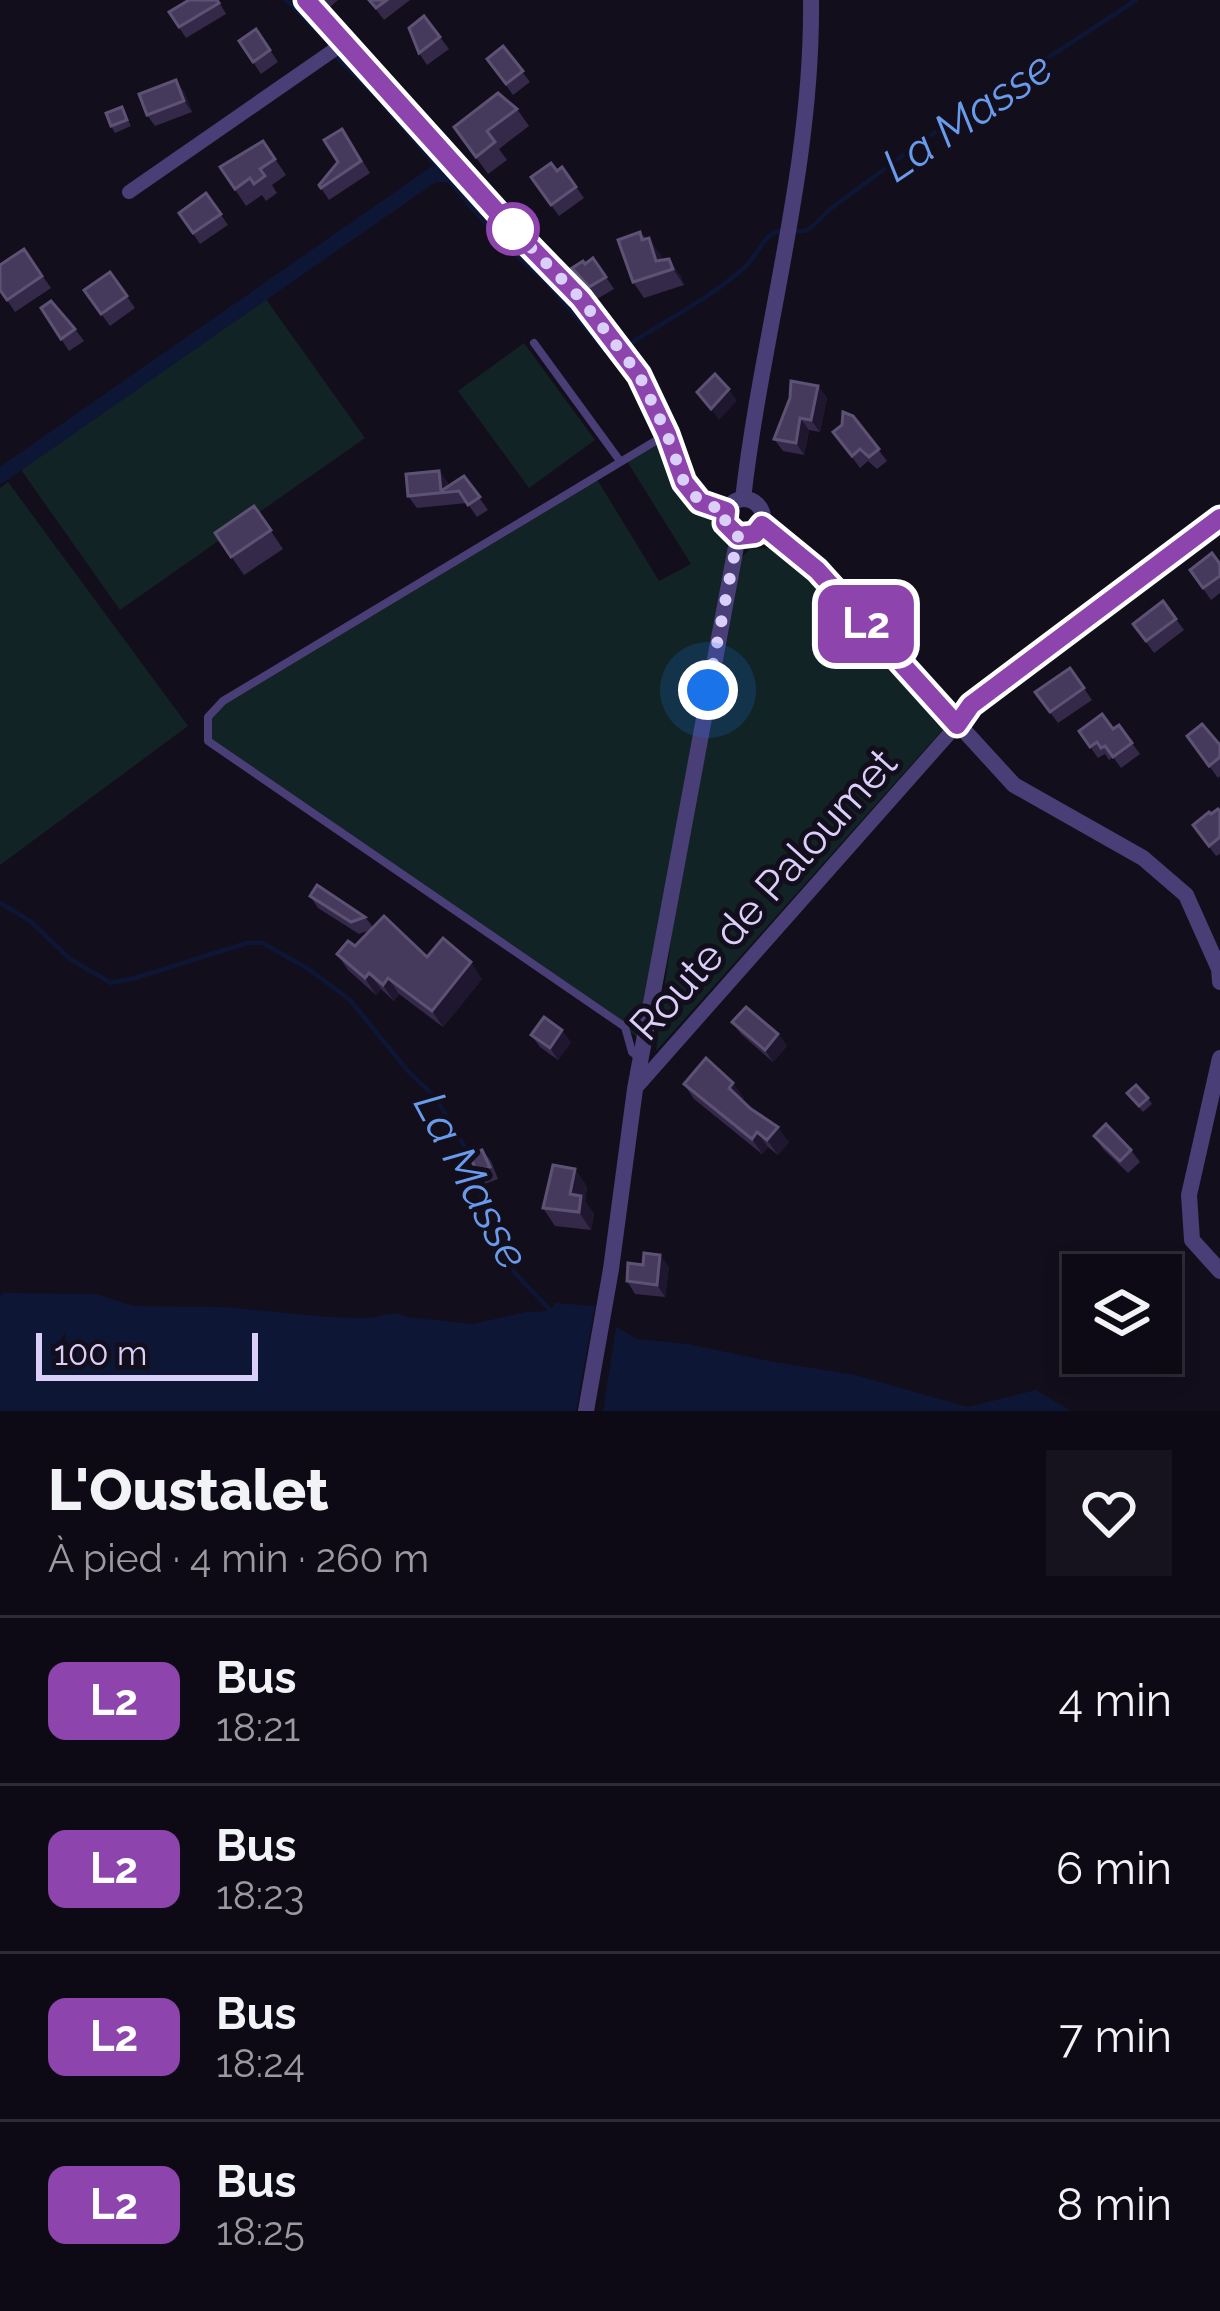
<!DOCTYPE html>
<html lang="fr">
<head>
<meta charset="utf-8">
<style>
  :root { --surface:#0e0a15; --page:#17131e; --text:#f1f3f6; --muted:#9b9aa0; --line:#2e2b34 }
  body { margin:0; font-family:Raleway,sans-serif; background:var(--page); color:var(--text); height:100vh; display:flex; flex-direction:column; font-size:45px; white-space:nowrap }
  * { box-sizing:border-box; margin:0 }
  p { font-size:39px; color:var(--muted) }
  .icon { flex:none; width:66px; height:66px; fill:none; stroke:currentColor; stroke-width:2; stroke-linecap:round; stroke-linejoin:round }
  .map { position:relative; height:1411px; overflow:hidden }
  .panel { display:flex; flex-direction:column; background:var(--surface); flex:1 }
  .panel>* { flex:none }
  .badge { padding:0 24px; border-radius:18px; font-size:42px; line-height:78px }
  .fabs { position:absolute; left:1062px; top:1254px; display:grid; gap:24px }
  .fabs a { display:grid; place-items:center; width:120px; height:120px; border-radius:0px; background:var(--surface); box-shadow:0 6px 18px #0003,0 0 0 3px var(--line); font-size:60px }
  .scale { position:absolute; left:36px; bottom:30px; width:222px; box-sizing:border-box; padding-left:12px; border:6px solid #dacff9; border-top:0; font-size:33px; line-height:42px; white-space:nowrap; color:#dacff9; -webkit-text-stroke:9px #130e1c; paint-order:stroke }
  .you { position:absolute; width:60px; height:60px; margin:-30px; border:9px solid #fff; border-radius:50%; background:#1a73e8; box-shadow:0 0 0 18px #1a73e833 }
  .map>.badge { position:absolute; translate:-50% -50%; box-shadow:0 0 0 6px #fff }
  .round { display:grid; place-items:center; flex:none; width:126px; height:126px; border-radius:0px; background:var(--page) }
  .summary { display:flex; align-items:center; justify-content:space-between; height:204px; padding:0 48px }
  h1 { font-size:57px; font-weight:800; line-height:90px }
  ul { padding:0; list-style:none }
  li { display:flex; align-items:center; gap:36px; height:168px; padding:0 48px; border-top:3px solid var(--line) }
  li div { flex:1 }
  li b { display:block; font-size:45px }
  li em { font-style:normal }
  li .badge { min-width:132px; font-weight:700; text-align:center }
  .map>svg:first-child { display:block }
</style>
</head>
<body>
<div class="map">
<svg width="1220" height="1411" viewBox="0 0 1220 1411">
  <rect width="100%" height="100%" fill="#130e1c"/>
  <g fill="#122325">
    <path d="M 263,295 L 365,438 L 120,610 L 19,467 Z"/>
    <path d="M 524,343 L 595,440 L 529,488 L 458,391 Z"/>
    <path d="M 667,434 L 700,502 L 733,555 L 643,1041 L 208,741 L 208,717 L 223,701 L 595,476 L 659,581 L 691,564 L 625,458 Z"/>
    <path d="M 8,482 L 188,726 L 0,865 L 0,488 Z"/>
    <path d="M 771,548 L 816,579 L 945,727 L 656,1051 L 673,925 L 740,559 L 750,549 Z"/>
  </g>
  <g fill="#0e1635">
    <path d="M 3,1293 L 97,1294 L 133,1306 L 225,1307 L 326,1317 L 369,1318 L 396,1313 L 407,1317 L 473,1324 L 526,1312 L 548,1311 L 556,1303 L 595,1306 L 576,1411 L 0,1411 L 0,1295 Z"/>
    <path d="M 616,1327 L 637,1339 L 688,1344 L 769,1361 L 855,1375 L 968,1407 L 1036,1390 L 1071,1411 L 603,1411 Z"/>
  </g>
  <g fill="none" stroke-linecap="round" stroke-linejoin="round">
    <g stroke="#0e1635" stroke-width="4.5">
      <path d="M 286,0 L 328,42 L 337,58 L 377,97 L 498,238 L 547,283 L 605,350 L 610,349"/>
      <path d="M 798,231 L 805,231 L 814,225 L 830,209 L 938,130 L 1136,0"/>
      <path d="M 621,346 L 633,342 C 667,320 716,294 745,267 C 759,254 764,231 784,230"/>
      <path d="M 0,903 L 30,921 L 70,959 L 111,983 L 135,978 L 247,943 L 263,943 L 310,970 L 350,1000 L 408,1071 L 435,1097 L 463,1144 L 483,1201 L 515,1273 L 551,1311"/>
    </g>
    <path stroke="#0e1635" stroke-width="15" d="M 0,476 L 434,174 L 446,175"/>
    <g stroke="#493e76" stroke-width="8">
      <path d="M 534,343 L 620,461"/>
      <path d="M 640,1058 L 632,1052 L 625,1027 L 208,741 L 208,717 L 223,701 L 667,434"/>
    </g>
    <g stroke="#493e76" stroke-width="14">
      <path d="M 129,192 L 344,43"/>
      <path d="M 635,1089 L 957,725 L 971,705 L 1220,518"/>
    </g>
    <g stroke="#493e76" stroke-width="16">
      <path d="M 305,0 L 507,223 L 581,299 L 639,375 L 667,434 L 684,482 L 700,502 L 726,511"/>
      <circle cx="744" cy="518" r="19"/>
      <path d="M 743,499 C 762,332 813,169 811,0"/>
      <path d="M 762,525 L 817,570 L 1014,785 L 1143,858 L 1186,895 L 1219,969 L 1220,982"/>
      <path d="M 1220,1058 L 1189,1195 L 1192,1240 L 1220,1271"/>
      <path d="M 586,1411 L 611,1269 L 635,1089 L 738,536"/>
    </g>
  </g>
  <g fill="#342948">
    <path d="M 218,0 L 226,14 L 186,38 L 169,12 Z"/>
    <path d="M 321,0 L 338,0 L 329,8 Z"/>
    <path d="M 369,0 L 410,0 L 384,20 Z"/>
    <path d="M 256,29 L 278,62 L 261,74 L 239,41 Z"/>
    <path d="M 440,37 L 449,49 L 427,65 L 419,53 Z"/>
    <path d="M 503,46 L 530,82 L 513,95 L 487,59 Z"/>
    <path d="M 184,91 L 192,112 L 155,126 L 147,115 Z"/>
    <path d="M 122,107 L 131,126 L 115,133 L 111,126 Z"/>
    <path d="M 517,109 L 529,126 L 499,149 L 507,160 L 488,174 L 454,127 Z"/>
    <path d="M 263,141 L 286,175 L 272,185 L 277,193 L 266,201 L 262,195 L 246,206 L 220,167 Z"/>
    <path d="M 350,141 L 370,173 L 329,200 L 319,185 L 338,162 Z"/>
    <path d="M 562,167 L 584,198 L 559,216 L 531,177 L 557,171 Z"/>
    <path d="M 206,193 L 228,225 L 200,244 L 179,213 Z"/>
    <path d="M 640,232 L 660,254 L 662,260 L 680,275 L 684,285 L 644,298 L 633,282 Z"/>
    <path d="M 24,249 L 51,288 L 15,312 L 0,290 Z"/>
    <path d="M 593,258 L 614,289 L 597,299 L 572,268 L 585,264 Z"/>
    <path d="M 110,272 L 135,308 L 110,326 L 84,290 Z"/>
    <path d="M 41,308 L 75,329 L 84,341 L 69,351 Z"/>
    <path d="M 818,386 L 827,398 L 820,432 L 809,430 L 804,455 L 783,451 L 774,439 L 790,398 Z"/>
    <path d="M 853,416 L 887,461 L 877,469 L 868,461 L 860,468 L 833,432 Z"/>
    <path d="M 439,471 L 448,483 L 448,487 L 464,476 L 488,510 L 477,517 L 467,503 L 417,508 L 408,496 Z"/>
    <path d="M 254,506 L 283,549 L 244,575 L 215,533 Z"/>
    <path d="M 1220,564 L 1220,593 L 1211,600 L 1190,570 Z"/>
    <path d="M 1163,601 L 1184,630 L 1154,653 L 1133,624 Z"/>
    <path d="M 1070,668 L 1092,700 L 1058,723 L 1035,692 Z"/>
    <path d="M 1119,725 L 1140,754 L 1121,768 L 1113,757 L 1109,760 L 1105,754 L 1098,758 L 1079,731 L 1113,729 Z"/>
    <path d="M 1187,736 L 1220,745 L 1220,776 L 1218,778 Z"/>
    <path d="M 1220,811 L 1220,854 L 1216,856 L 1193,825 Z"/>
    <path d="M 310,896 L 365,917 L 373,927 L 427,957 L 482,979 L 443,1027 L 399,994 L 394,1001 L 381,989 L 376,995 L 348,970 L 337,954 L 355,946 L 370,930 L 359,934 L 318,908 Z"/>
    <path d="M 732,1022 L 778,1034 L 787,1046 L 773,1062 L 741,1034 Z"/>
    <path d="M 531,1035 L 571,1042 L 558,1060 L 540,1047 Z"/>
    <path d="M 684,1084 L 744,1098 L 742,1100 L 789,1142 L 778,1155 L 768,1147 L 762,1154 L 694,1099 Z"/>
    <path d="M 1127,1093 L 1148,1098 L 1152,1104 L 1143,1112 Z"/>
    <path d="M 1094,1136 L 1131,1150 L 1140,1162 L 1128,1173 L 1103,1149 Z"/>
    <path d="M 482,1150 L 491,1161 L 498,1179 L 485,1184 L 477,1172 Z"/>
    <path d="M 575,1169 L 587,1187 L 585,1201 L 594,1214 L 591,1230 L 555,1226 L 543,1208 Z"/>
    <path d="M 669,1267 L 665,1297 L 635,1294 L 627,1281 Z"/>
  </g>
  <g fill="#1f162f">
    <path d="M 176,80 L 184,91 L 192,112 L 184,101 Z"/>
    <path d="M 649,238 L 660,254 L 665,271 L 656,261 Z"/>
    <path d="M 669,259 L 680,275 L 684,285 L 673,269 Z"/>
    <path d="M 818,386 L 827,398 L 820,432 L 811,420 Z"/>
    <path d="M 729,389 L 737,401 L 719,420 L 711,409 Z"/>
    <path d="M 800,418 L 809,430 L 804,455 L 796,443 Z"/>
    <path d="M 439,471 L 448,483 L 449,492 L 442,493 Z"/>
    <path d="M 471,962 L 482,979 L 443,1027 L 432,1011 Z"/>
    <path d="M 369,973 L 381,989 L 376,995 L 365,978 Z"/>
    <path d="M 388,978 L 399,994 L 394,1001 L 383,985 Z"/>
    <path d="M 562,1030 L 571,1042 L 558,1060 L 550,1048 Z"/>
    <path d="M 778,1034 L 787,1046 L 773,1062 L 765,1050 Z"/>
    <path d="M 733,1083 L 744,1098 L 739,1103 L 729,1088 Z"/>
    <path d="M 778,1127 L 789,1142 L 778,1155 L 767,1140 Z"/>
    <path d="M 757,1132 L 768,1147 L 762,1154 L 752,1139 Z"/>
    <path d="M 575,1169 L 587,1187 L 585,1201 L 594,1214 L 591,1230 L 579,1212 L 570,1194 Z"/>
    <path d="M 660,1255 L 669,1267 L 665,1297 L 657,1285 Z"/>
  </g>
  <g fill="#453a5b" stroke="#5d5274" stroke-width="3">
    <path d="M 189,0 L 217,0 L 219,3 L 179,27 L 169,12 Z"/>
    <path d="M 369,0 L 387,0 L 376,8 Z"/>
    <path d="M 424,16 L 440,37 L 419,53 L 409,28 Z"/>
    <path d="M 256,29 L 270,50 L 253,62 L 239,41 Z"/>
    <path d="M 503,46 L 523,71 L 506,84 L 487,59 Z"/>
    <path d="M 176,80 L 184,101 L 147,115 L 139,94 Z"/>
    <path d="M 498,93 L 517,109 L 487,131 L 495,142 L 476,157 L 454,127 Z"/>
    <path d="M 122,107 L 127,120 L 111,126 L 106,113 Z"/>
    <path d="M 342,129 L 361,161 L 321,188 L 319,185 L 338,162 L 324,140 Z"/>
    <path d="M 263,141 L 275,159 L 260,169 L 265,176 L 254,184 L 250,178 L 235,189 L 220,167 Z"/>
    <path d="M 551,163 L 557,171 L 562,167 L 576,187 L 551,205 L 531,177 Z"/>
    <path d="M 206,193 L 221,214 L 193,233 L 179,213 Z"/>
    <path d="M 640,232 L 642,240 L 649,238 L 656,261 L 669,259 L 673,269 L 633,282 L 618,240 Z"/>
    <path d="M 24,249 L 42,276 L 7,300 L 0,290 L 0,265 Z"/>
    <path d="M 593,258 L 606,277 L 589,287 L 572,268 L 583,261 L 585,264 Z"/>
    <path d="M 110,272 L 127,296 L 101,314 L 84,290 Z"/>
    <path d="M 51,301 L 75,329 L 61,339 L 41,308 Z"/>
    <path d="M 715,374 L 729,389 L 711,409 L 697,392 Z"/>
    <path d="M 791,381 L 818,386 L 811,420 L 800,418 L 796,443 L 774,439 L 790,398 Z"/>
    <path d="M 843,412 L 853,416 L 879,449 L 869,457 L 860,449 L 852,456 L 833,432 L 842,425 Z"/>
    <path d="M 439,471 L 441,491 L 464,476 L 480,497 L 468,505 L 459,491 L 408,496 L 406,474 Z"/>
    <path d="M 254,506 L 271,530 L 231,557 L 215,533 Z"/>
    <path d="M 1212,553 L 1220,564 L 1220,576 L 1203,588 L 1190,570 Z"/>
    <path d="M 1163,601 L 1176,619 L 1146,641 L 1133,624 Z"/>
    <path d="M 1070,668 L 1084,688 L 1050,712 L 1035,692 Z"/>
    <path d="M 1102,714 L 1113,729 L 1119,725 L 1132,743 L 1113,757 L 1105,746 L 1101,748 L 1097,742 L 1090,747 L 1079,731 Z"/>
    <path d="M 1202,724 L 1220,745 L 1220,757 L 1209,766 L 1187,736 Z"/>
    <path d="M 1218,809 L 1220,811 L 1220,837 L 1209,846 L 1193,825 L 1209,812 L 1211,814 Z"/>
    <path d="M 317,885 L 365,917 L 351,922 L 310,896 Z"/>
    <path d="M 384,916 L 427,957 L 443,938 L 471,962 L 432,1011 L 388,978 L 383,985 L 369,973 L 365,978 L 337,954 L 348,941 L 355,946 Z"/>
    <path d="M 746,1007 L 778,1034 L 765,1050 L 732,1022 Z"/>
    <path d="M 544,1017 L 562,1030 L 550,1048 L 531,1035 Z"/>
    <path d="M 706,1058 L 733,1083 L 729,1088 L 751,1109 L 778,1127 L 767,1140 L 757,1132 L 752,1139 L 684,1084 Z"/>
    <path d="M 1136,1085 L 1148,1098 L 1139,1106 L 1127,1093 Z"/>
    <path d="M 1106,1124 L 1131,1150 L 1120,1161 L 1094,1136 Z"/>
    <path d="M 482,1150 L 490,1167 L 477,1172 L 469,1155 Z"/>
    <path d="M 553,1165 L 575,1169 L 570,1194 L 581,1196 L 579,1212 L 543,1208 Z"/>
    <path d="M 644,1253 L 660,1255 L 657,1285 L 627,1281 L 628,1263 L 643,1265 Z"/>
  </g>
  <g fill="none" stroke-linecap="round" stroke-linejoin="round">
    <g stroke="#fff" stroke-width="27">
      <path id="line" d="M 306,0 L 507,223 L 581,299 L 639,375 L 667,434 L 684,482 L 700,502 L 726,511 L 725,523 L 738,536 L 755,534 L 762,525 L 817,570 L 957,725 L 971,705 L 1220,518"/>
    </g>
    <use href="#line" stroke="#8e44ad" stroke-width="18"/>
    <path stroke="#dacff9" stroke-width="12" stroke-dasharray="0 21.6" d="M 513,229 L 507,223 L 581,299 L 639,375 L 667,434 L 684,482 L 700,502 L 726,511 L 725,523 L 738,536 L 708,690"/>
  </g>
  <circle fill="#fff" stroke="#8e44ad" stroke-width="6" cx="513" cy="229" r="24"/>
  <g text-anchor="middle" stroke-width="10" stroke-linejoin="round" paint-order="stroke">
    <g font-size="42" fill="#dacff9" stroke="#130e1c">
      <text transform="translate(763 894) rotate(-48)" y="15">Route de Paloumet</text>
    </g>
    <g font-size="45" font-style="italic" fill="#699bed" stroke="#130e1c">
      <text transform="translate(967 116) rotate(-34)" y="16">La Masse</text>
      <text transform="translate(472 1180) rotate(62)" y="16">La Masse</text>
    </g>
  </g>
</svg>
<div class="fabs">
<a><svg class="icon" aria-label="layers" viewBox="0 0 24 24"><path d="M12 4l9 5-9 5-9-5zM3 14l9 5 9-5"/></svg></a>
</div>
<div class="scale">100 m</div>
<div class="you" style="left:708px;top:690px"></div>
<b class="badge" style="left:866px;top:624px;background:#8e44ad;color:#fff">L2</b>
</div>
<section class="panel">
<div class="summary"><div><h1>L'Oustalet</h1><p>À pied · 4 min · 260 m</p></div><a class="round"><svg class="icon" aria-label="heart" viewBox="0 0 24 24"><path d="M12 20l-8-8c-3-5 5-10 8-4 3-6 11-1 8 4z"/></svg></a></div>
<ul>
<li><span class="badge" style="background:#8e44ad;color:#fff">L2</span><div><b>Bus</b><p>18:21</p></div><em>4 min</em></li>
<li><span class="badge" style="background:#8e44ad;color:#fff">L2</span><div><b>Bus</b><p>18:23</p></div><em>6 min</em></li>
<li><span class="badge" style="background:#8e44ad;color:#fff">L2</span><div><b>Bus</b><p>18:24</p></div><em>7 min</em></li>
<li><span class="badge" style="background:#8e44ad;color:#fff">L2</span><div><b>Bus</b><p>18:25</p></div><em>8 min</em></li>
</ul>
</section>
</body>
</html>
